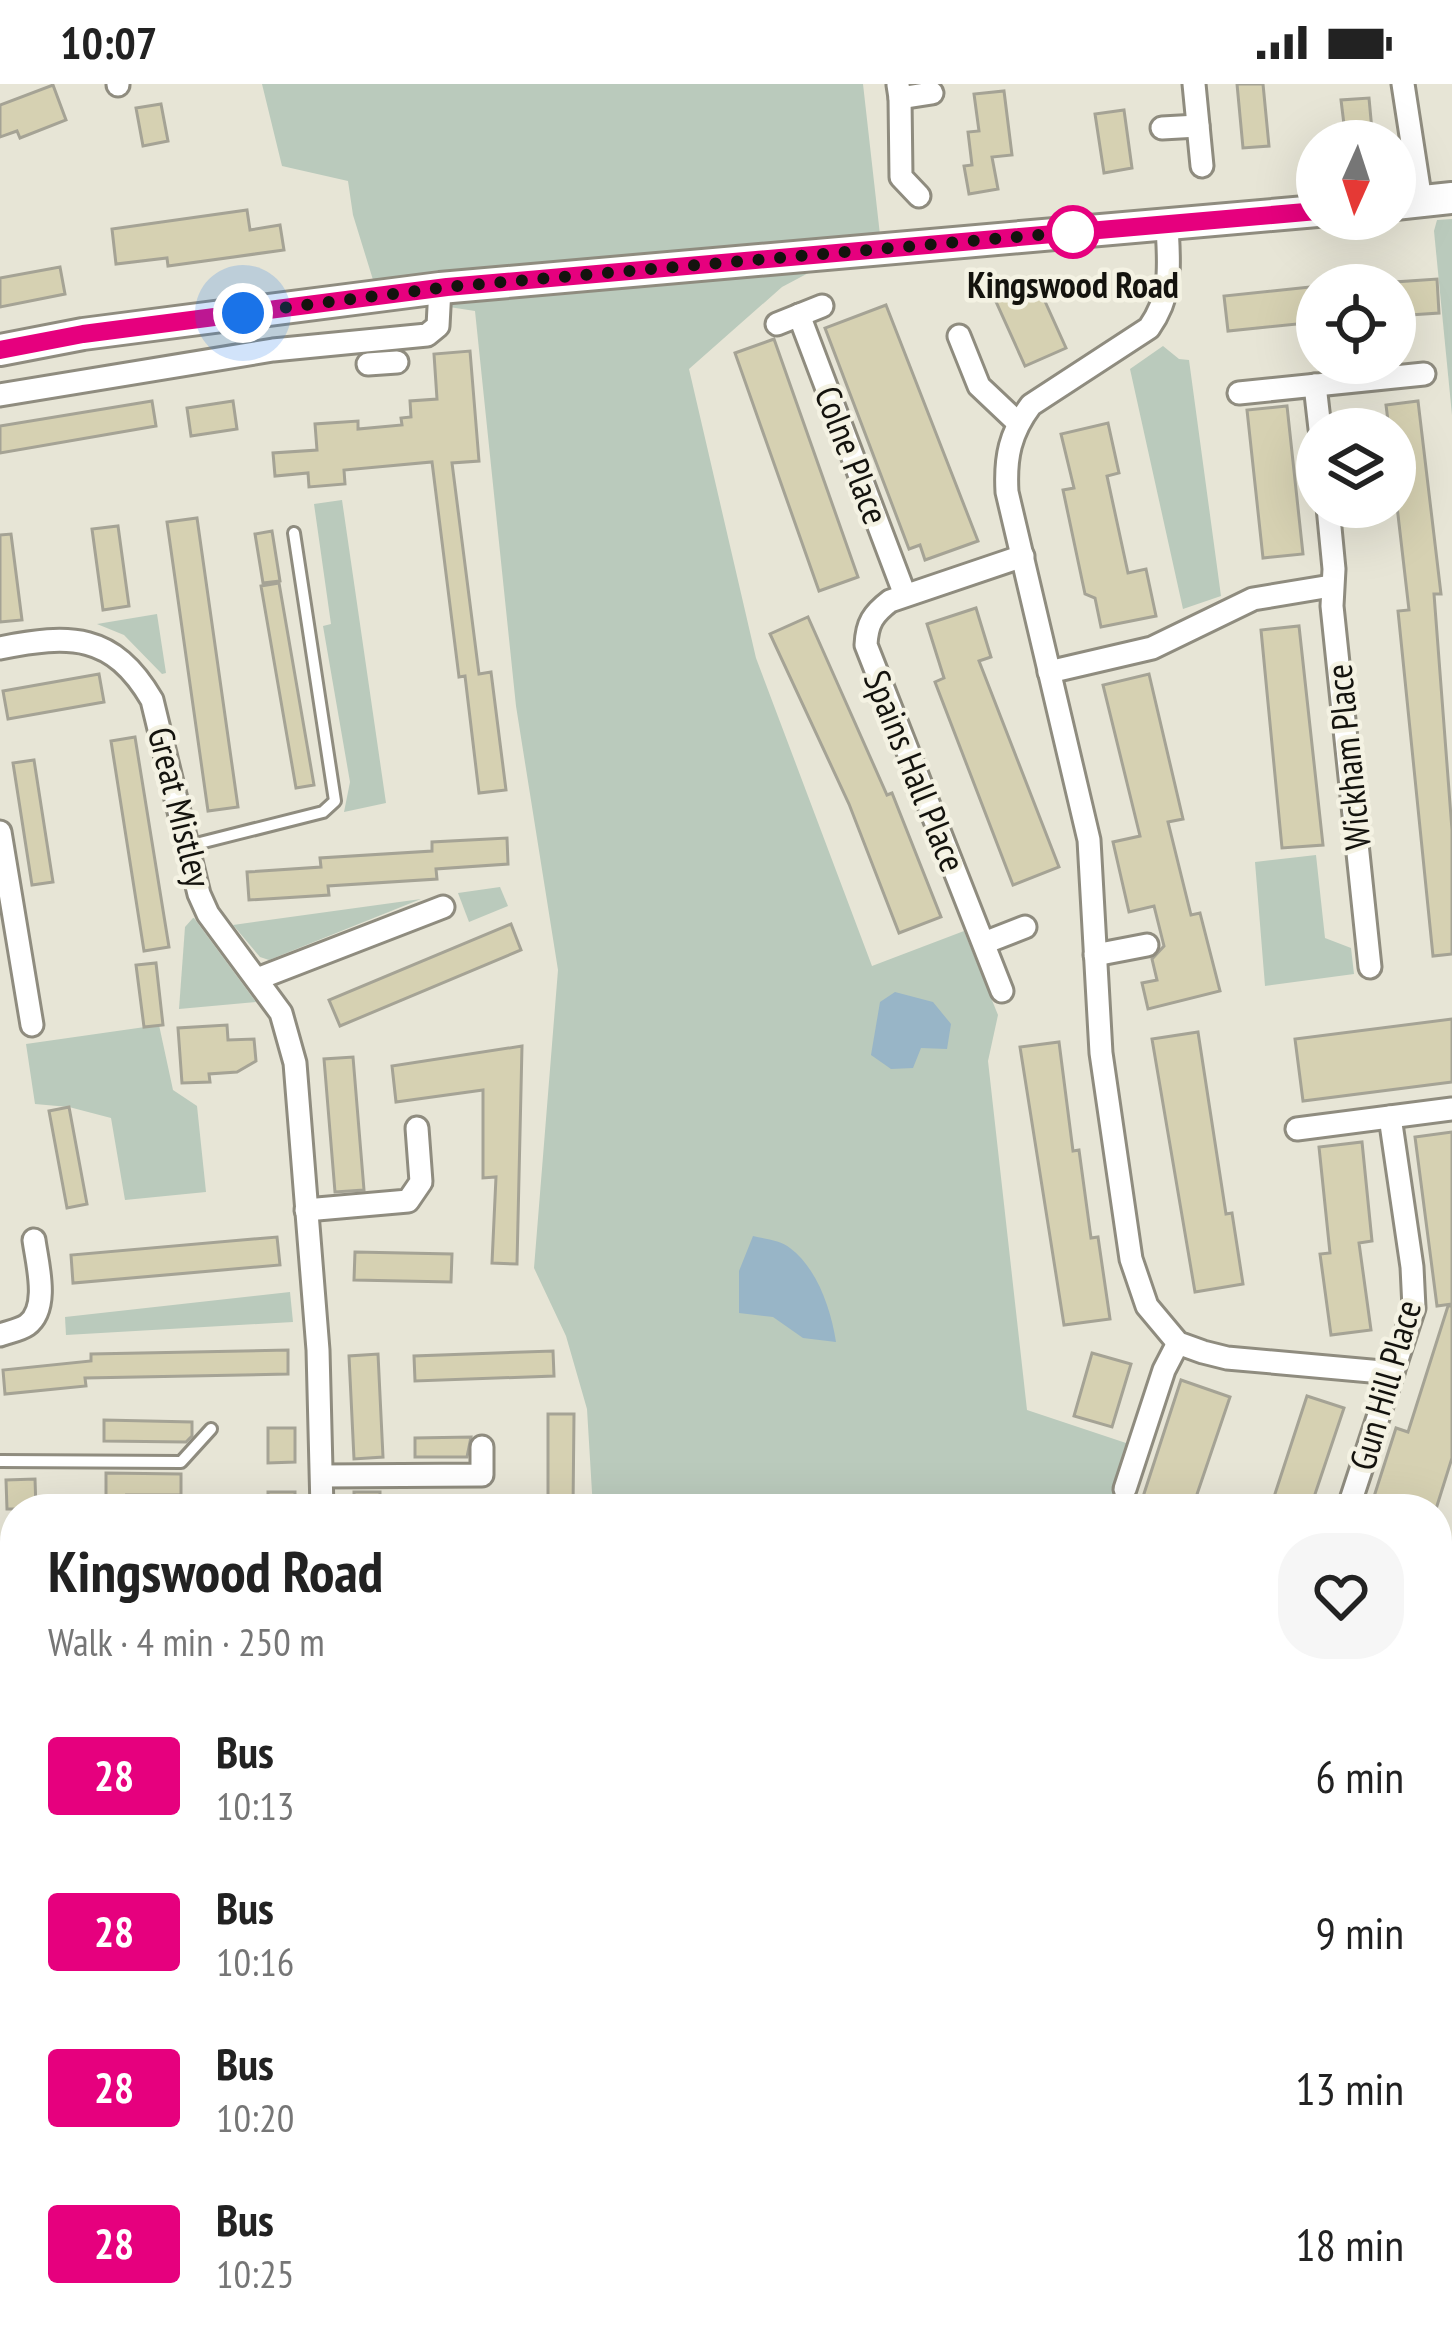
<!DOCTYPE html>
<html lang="en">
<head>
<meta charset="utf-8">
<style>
  :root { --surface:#fff; --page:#f6f6f6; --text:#222; --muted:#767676 }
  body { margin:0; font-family:"PT Sans Narrow",sans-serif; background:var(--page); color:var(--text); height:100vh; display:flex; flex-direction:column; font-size:45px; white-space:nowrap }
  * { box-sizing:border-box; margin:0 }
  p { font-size:39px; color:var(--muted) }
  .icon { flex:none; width:66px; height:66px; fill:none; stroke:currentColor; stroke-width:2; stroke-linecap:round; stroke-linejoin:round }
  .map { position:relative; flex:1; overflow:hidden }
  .sheet { position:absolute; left:0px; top:1410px; width:1452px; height:852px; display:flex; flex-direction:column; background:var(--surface); border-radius:48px 48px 0 0; box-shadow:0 12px 48px #0002 }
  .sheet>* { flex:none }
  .badge { padding:0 24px; border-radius:9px; font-size:42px; line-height:78px }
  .needle { width:78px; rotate:183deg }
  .buttons { position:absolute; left:1296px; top:36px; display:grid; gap:24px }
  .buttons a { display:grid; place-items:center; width:120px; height:120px; border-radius:50%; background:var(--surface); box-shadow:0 12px 48px #0002; font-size:60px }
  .you { position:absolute; width:60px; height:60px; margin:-30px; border:9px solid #fff; border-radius:50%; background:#1a73e8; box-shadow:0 0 0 18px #1a73e833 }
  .map>.badge { position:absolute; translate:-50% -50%; box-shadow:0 0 0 6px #fff }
  .round { display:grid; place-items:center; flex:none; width:126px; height:126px; border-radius:48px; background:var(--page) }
  .overview { display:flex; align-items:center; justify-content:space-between; height:204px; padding:0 48px }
  h1 { font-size:57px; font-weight:700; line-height:90px }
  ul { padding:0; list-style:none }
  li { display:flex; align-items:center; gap:36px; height:156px; padding:0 48px }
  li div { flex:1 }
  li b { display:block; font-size:45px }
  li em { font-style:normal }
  li .badge { min-width:132px; font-weight:700; text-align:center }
  .status { display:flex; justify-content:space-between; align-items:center; height:84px; padding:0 60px; background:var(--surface); direction:ltr }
  .status svg { height:33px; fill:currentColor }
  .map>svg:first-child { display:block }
</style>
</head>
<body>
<div class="status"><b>10:07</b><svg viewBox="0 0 49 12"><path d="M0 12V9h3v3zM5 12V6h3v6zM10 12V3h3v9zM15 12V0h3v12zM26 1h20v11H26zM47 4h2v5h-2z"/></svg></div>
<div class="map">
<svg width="1452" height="2262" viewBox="0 0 1452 2262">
  <rect width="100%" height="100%" fill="#e7e5d6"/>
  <g fill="#bacabc">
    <path d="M 262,0 L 863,0 L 880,151 L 782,203 L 689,285 L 756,574 L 872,882 L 964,847 L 998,931 L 988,977 L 1027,1326 L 1129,1360 L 1117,1398 L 1126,1425 L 593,1425 L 587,1325 L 566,1252 L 534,1184 L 558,886 L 516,622 L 475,227 L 378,212 L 353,131 L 348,97 L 282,82 Z"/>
    <path d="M 1452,135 L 1452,331 L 1434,147 L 1437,136 Z"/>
    <path d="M 1163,262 L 1179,275 L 1189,276 L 1221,512 L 1183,525 L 1130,285 Z"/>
    <path d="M 342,416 L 386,719 L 344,728 L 350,698 L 323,542 L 331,540 L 314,420 Z"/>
    <path d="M 157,530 L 166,589 L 162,590 L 124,551 L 97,540 Z"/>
    <path d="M 1316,771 L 1325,854 L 1351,864 L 1354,890 L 1265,902 L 1255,778 Z"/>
    <path d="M 500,803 L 508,822 L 469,838 L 458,809 Z"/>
    <path d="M 421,815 L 269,876 L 260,873 L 233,841 Z"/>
    <path d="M 193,834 L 194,834 L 256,918 L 179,925 L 185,843 Z"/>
    <path d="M 159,941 L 173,1006 L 197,1022 L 206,1108 L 125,1116 L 111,1034 L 69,1023 L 35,1020 L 26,960 Z"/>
    <path d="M 290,1208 L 293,1238 L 66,1251 L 65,1233 Z"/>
    <path d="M 1452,1515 L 1452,1753 L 1437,1754 L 1437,1549 Z"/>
    <path d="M 0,1658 L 15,1659 L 15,1782 L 0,1781 Z"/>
    <path d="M 1452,1811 L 1452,1989 L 1437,1996 L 1437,1812 Z"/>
    <path d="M 0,1828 L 15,1830 L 15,1901 L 0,1899 Z"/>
    <path d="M 1312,2247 L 1418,2247 L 1419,2262 L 1314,2262 Z"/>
  </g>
  <g fill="#98b5c7">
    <path d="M 895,908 L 933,918 L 951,940 L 947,965 L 921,964 L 913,984 L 891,985 L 871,971 L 880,918 Z"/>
    <path d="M 753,1152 C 765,1155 781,1156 790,1164 C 817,1184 831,1225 836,1258 L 803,1254 L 773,1233 L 739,1229 L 739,1187 Z"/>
  </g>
  <g fill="#d6d1b2" stroke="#a5a395" stroke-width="3">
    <path d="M 1237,0 L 1263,0 L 1269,62 L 1243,64 Z"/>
    <path d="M 53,1 L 66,36 L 20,54 L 17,47 L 0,53 L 0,21 Z"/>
    <path d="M 1004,7 L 1012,71 L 992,73 L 998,105 L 969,110 L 964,82 L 972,81 L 968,48 L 979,47 L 974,10 Z"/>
    <path d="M 1369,14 L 1373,57 L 1346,57 L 1341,16 Z"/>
    <path d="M 161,20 L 168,57 L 143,62 L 136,24 Z"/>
    <path d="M 1124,26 L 1132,84 L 1104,89 L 1095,30 Z"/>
    <path d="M 247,126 L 250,146 L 280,141 L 284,166 L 168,182 L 167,174 L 116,180 L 112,145 Z"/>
    <path d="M 60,183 L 65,210 L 0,223 L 0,194 Z"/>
    <path d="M 1034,193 L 1066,264 L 1025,282 L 993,211 Z"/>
    <path d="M 1437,195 L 1439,229 L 1395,232 L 1395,198 Z"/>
    <path d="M 1310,203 L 1317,204 L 1317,238 L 1228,247 L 1224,212 Z"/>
    <path d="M 886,221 L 978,457 L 925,476 L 920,461 L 909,465 L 825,244 Z"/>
    <path d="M 774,255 L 858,493 L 819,507 L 735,269 Z"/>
    <path d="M 470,267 L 479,377 L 452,379 L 479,590 L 491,588 L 506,706 L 479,709 L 465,592 L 459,593 L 432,378 L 344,386 L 345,400 L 309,403 L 308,389 L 275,392 L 273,369 L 317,366 L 315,340 L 358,337 L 358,345 L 402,341 L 401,334 L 411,333 L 410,317 L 437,315 L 434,270 Z"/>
    <path d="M 152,317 L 156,342 L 0,369 L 0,342 Z"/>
    <path d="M 233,317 L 237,345 L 191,352 L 187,324 Z"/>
    <path d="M 1418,317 L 1441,510 L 1434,510 L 1452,746 L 1452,870 L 1433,872 L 1398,527 L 1409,526 L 1395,405 L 1395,345 L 1389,345 L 1386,321 Z"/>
    <path d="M 1287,322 L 1303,470 L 1263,474 L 1247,326 Z"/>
    <path d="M 1108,339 L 1119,389 L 1107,392 L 1128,489 L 1146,485 L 1156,532 L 1101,543 L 1095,514 L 1085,510 L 1063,406 L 1074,404 L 1061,350 Z"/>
    <path d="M 197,434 L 238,723 L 208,727 L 167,438 Z"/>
    <path d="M 118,442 L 129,522 L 103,526 L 92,445 Z"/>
    <path d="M 272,447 L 280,497 L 263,499 L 255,450 Z"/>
    <path d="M 11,450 L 22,536 L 0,538 L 0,451 Z"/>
    <path d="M 279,499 L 314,701 L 296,704 L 261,502 Z"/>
    <path d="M 976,524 L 991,573 L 979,577 L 1059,783 L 1013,801 L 935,598 L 944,594 L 927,540 Z"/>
    <path d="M 808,533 L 887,711 L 892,709 L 941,833 L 899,849 L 849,720 L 770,550 Z"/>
    <path d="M 1299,542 L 1323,761 L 1282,764 L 1261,546 Z"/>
    <path d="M 99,590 L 104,618 L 8,635 L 3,607 Z"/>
    <path d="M 1149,590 L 1183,735 L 1168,738 L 1191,831 L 1200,829 L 1220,907 L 1148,925 L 1142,899 L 1157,896 L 1152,875 L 1164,862 L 1154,822 L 1129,828 L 1113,758 L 1140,752 L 1103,601 Z"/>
    <path d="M 135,653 L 169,863 L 144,867 L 111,657 Z"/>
    <path d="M 34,676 L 53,798 L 32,801 L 13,679 Z"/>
    <path d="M 507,754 L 508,780 L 436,785 L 437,795 L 328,802 L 329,811 L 249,816 L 247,788 L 321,783 L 320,774 L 432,767 L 432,758 Z"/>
    <path d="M 511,840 L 521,866 L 340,942 L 329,916 Z"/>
    <path d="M 156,879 L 163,941 L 144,943 L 136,881 Z"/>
    <path d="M 1452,935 L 1452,998 L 1303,1017 L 1295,955 Z"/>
    <path d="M 227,941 L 228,956 L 254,955 L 256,977 L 237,988 L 209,990 L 210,998 L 182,999 L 178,944 Z"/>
    <path d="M 1198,948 L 1226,1130 L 1232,1129 L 1243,1200 L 1195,1208 L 1152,955 Z"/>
    <path d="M 1059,958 L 1073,1067 L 1079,1066 L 1091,1154 L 1098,1153 L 1110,1235 L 1064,1241 L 1020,963 Z"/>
    <path d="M 522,962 L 517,1180 L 492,1179 L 496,1093 L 483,1094 L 483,1006 L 396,1018 L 392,982 Z"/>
    <path d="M 353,973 L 364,1106 L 335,1108 L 324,975 Z"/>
    <path d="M 69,1023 L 87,1120 L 67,1124 L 49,1027 Z"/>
    <path d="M 1452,1048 L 1452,1220 L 1437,1222 L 1415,1053 Z"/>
    <path d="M 1362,1058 L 1372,1157 L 1359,1159 L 1371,1246 L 1331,1251 L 1320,1170 L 1330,1169 L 1319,1063 Z"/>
    <path d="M 277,1153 L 280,1181 L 73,1199 L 71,1171 Z"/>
    <path d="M 355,1168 L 452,1170 L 451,1198 L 354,1196 Z"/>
    <path d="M 1448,1222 L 1452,1222 L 1452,1374 L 1436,1425 L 1370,1425 L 1396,1344 L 1408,1348 Z"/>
    <path d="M 288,1266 L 288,1290 L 85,1294 L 86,1302 L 5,1310 L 3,1286 L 91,1277 L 91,1270 Z"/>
    <path d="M 553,1267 L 554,1292 L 415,1297 L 414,1272 Z"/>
    <path d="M 1092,1269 L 1131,1280 L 1112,1343 L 1074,1332 Z"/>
    <path d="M 378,1270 L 383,1373 L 354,1375 L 349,1272 Z"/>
    <path d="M 1181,1296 L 1230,1313 L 1192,1425 L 1139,1425 Z"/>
    <path d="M 1307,1312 L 1344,1324 L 1310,1425 L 1270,1425 Z"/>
    <path d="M 548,1330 L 574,1330 L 573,1425 L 548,1425 Z"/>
    <path d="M 104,1336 L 192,1338 L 192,1352 L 186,1358 L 104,1357 Z"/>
    <path d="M 268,1344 L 295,1344 L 295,1378 L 268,1379 Z"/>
    <path d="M 471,1353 L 467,1373 L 415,1373 L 415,1354 Z"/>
    <path d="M 106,1389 L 181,1390 L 181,1411 L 126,1411 L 114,1425 L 106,1425 Z"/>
    <path d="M 35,1395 L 36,1425 L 7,1425 L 6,1396 Z"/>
    <rect x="268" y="1408" width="27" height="17"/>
    <rect x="354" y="1408" width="26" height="17"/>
  </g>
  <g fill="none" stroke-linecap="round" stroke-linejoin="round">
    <g stroke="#8f8c7f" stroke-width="16">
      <g id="lane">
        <path d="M 188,762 L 323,728 L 335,717 L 294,449"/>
        <path d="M 0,1377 L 181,1378 L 211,1345"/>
      </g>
    </g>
    <g stroke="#8f8c7f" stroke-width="27">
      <g id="street">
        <path d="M 118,0 L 118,1"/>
        <path d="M 1194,0 L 1202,82"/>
        <path d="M 1403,0 L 1421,117"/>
        <path d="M 898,1 L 900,14 L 932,9"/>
        <path d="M 900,14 L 901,93 L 919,112"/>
        <path d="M 1162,44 L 1198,42"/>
        <path d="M 1167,142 C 1169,181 1173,210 1149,244 L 1031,321 C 1010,349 1005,373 1007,408 L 1089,756 L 1101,969 L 1131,1175 L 1147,1222 L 1178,1259 L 1203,1268 L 1227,1274 L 1393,1289"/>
        <path d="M 799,231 L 905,511"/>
        <path d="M 777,240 L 822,222"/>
        <path d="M 959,252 L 979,302 L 1017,338"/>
        <path d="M 368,280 L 397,278"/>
        <path d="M 1315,301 L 1320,345"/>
        <path d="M 1239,309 L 1424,290"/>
        <path d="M 0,311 L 273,266 L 427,251 L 438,242 L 440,204"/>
        <path d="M 1328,423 L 1334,485 L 1332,522 L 1370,883"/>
        <path d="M 0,564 C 70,550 113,549 152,616 L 199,810 L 208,830 L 281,929 L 295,979 L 318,1266 L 322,1425"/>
        <path d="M 1049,588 L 1152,564 L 1253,515 L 1331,502"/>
        <path d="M 0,748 L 32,941"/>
        <path d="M 984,859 L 1025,843"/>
        <path d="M 1095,871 L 1147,861"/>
        <path d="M 257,895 L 443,823"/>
        <path d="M 1002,907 L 866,561 C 867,539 873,530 890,517 L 1023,472"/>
        <path d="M 1297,1045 L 1452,1025"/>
        <path d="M 306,1126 L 408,1117 L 421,1098 L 417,1044"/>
        <path d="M 0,1251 C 8,1248 20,1246 27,1241 C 50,1224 37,1179 34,1156"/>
        <path d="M 322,1392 L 482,1391 L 482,1363"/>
        <path d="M 1125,1405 L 1164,1286 L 1178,1259"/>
        <path d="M 1348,1425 L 1414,1224 L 1412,1183 L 1390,1033"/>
        <path d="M 0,1552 L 15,1552"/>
        <path d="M 0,2060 L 15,2262"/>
        <path d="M 352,2247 L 353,2262"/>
        <path d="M 988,2254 L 1053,2262"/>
        <path d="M 407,2262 L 575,2253 L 622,2262"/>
        <path d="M 834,2262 L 921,2252 L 988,2254 L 990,2247"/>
      </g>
    </g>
    <g stroke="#8f8c7f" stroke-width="36">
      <g id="secondary">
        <path d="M 1395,120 L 1452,114"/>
        <path d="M 0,266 L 83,250 L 440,204 L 1317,127"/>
      </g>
    </g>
    <use href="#lane" stroke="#fff" stroke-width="10"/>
    <use href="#street" stroke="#fff" stroke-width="21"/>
    <use href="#secondary" stroke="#fff" stroke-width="30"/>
    <g stroke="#5d5c53" stroke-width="6" stroke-dasharray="15 15" stroke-linecap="butt">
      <path d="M 1437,1796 L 1452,1796"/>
      <path d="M 0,1814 L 15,1815"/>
    </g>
  </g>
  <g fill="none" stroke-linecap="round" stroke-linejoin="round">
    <g stroke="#fff" stroke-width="27">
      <path id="line" d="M 0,266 L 83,250 L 447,203 L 1317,127"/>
    </g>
    <use href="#line" stroke="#e6007e" stroke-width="18"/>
    <path stroke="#14130e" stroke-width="12" stroke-dasharray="0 21.6" d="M 243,229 L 447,203 L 1073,148"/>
  </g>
  <circle fill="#fff" stroke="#e6007e" stroke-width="6" cx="1073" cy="148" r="24"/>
  <g text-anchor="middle" stroke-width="9" stroke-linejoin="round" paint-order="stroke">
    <g font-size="36" font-weight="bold" fill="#14130e" stroke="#f4f2e3">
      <text x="1073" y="214">Kingswood Road</text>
    </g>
    <g font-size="36" fill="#14130e" stroke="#f4f2e3">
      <text transform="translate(852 371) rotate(69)" y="13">Colne Place</text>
      <text transform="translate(1348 673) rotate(-96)" y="13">Wickham Place</text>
      <text transform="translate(915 687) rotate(68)" y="13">Spains Hall Place</text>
      <text transform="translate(180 723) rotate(76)" y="13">Great Mistley</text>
      <text transform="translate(1385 1301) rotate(-74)" y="13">Gun Hill Place</text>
    </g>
  </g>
</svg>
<div class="buttons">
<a><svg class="needle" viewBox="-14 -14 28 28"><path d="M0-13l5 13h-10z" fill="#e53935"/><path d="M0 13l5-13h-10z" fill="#767676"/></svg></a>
<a><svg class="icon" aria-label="locate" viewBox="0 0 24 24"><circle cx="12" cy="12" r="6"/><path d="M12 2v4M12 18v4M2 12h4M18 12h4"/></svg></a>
<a><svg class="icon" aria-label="layers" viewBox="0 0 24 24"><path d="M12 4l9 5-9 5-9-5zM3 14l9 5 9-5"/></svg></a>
</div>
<div class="you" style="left:243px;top:229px"></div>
<section class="sheet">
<div class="overview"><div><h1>Kingswood Road</h1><p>Walk · 4 min · 250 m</p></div><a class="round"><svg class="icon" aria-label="heart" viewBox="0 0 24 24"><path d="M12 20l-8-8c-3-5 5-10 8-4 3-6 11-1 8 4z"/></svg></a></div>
<ul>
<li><span class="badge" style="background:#e6007e;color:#fff">28</span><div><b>Bus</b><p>10:13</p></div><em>6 min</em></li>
<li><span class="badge" style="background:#e6007e;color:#fff">28</span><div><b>Bus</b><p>10:16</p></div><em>9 min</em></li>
<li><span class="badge" style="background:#e6007e;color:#fff">28</span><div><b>Bus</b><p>10:20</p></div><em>13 min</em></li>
<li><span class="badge" style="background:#e6007e;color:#fff">28</span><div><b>Bus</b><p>10:25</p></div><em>18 min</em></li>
</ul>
</section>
</div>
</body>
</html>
